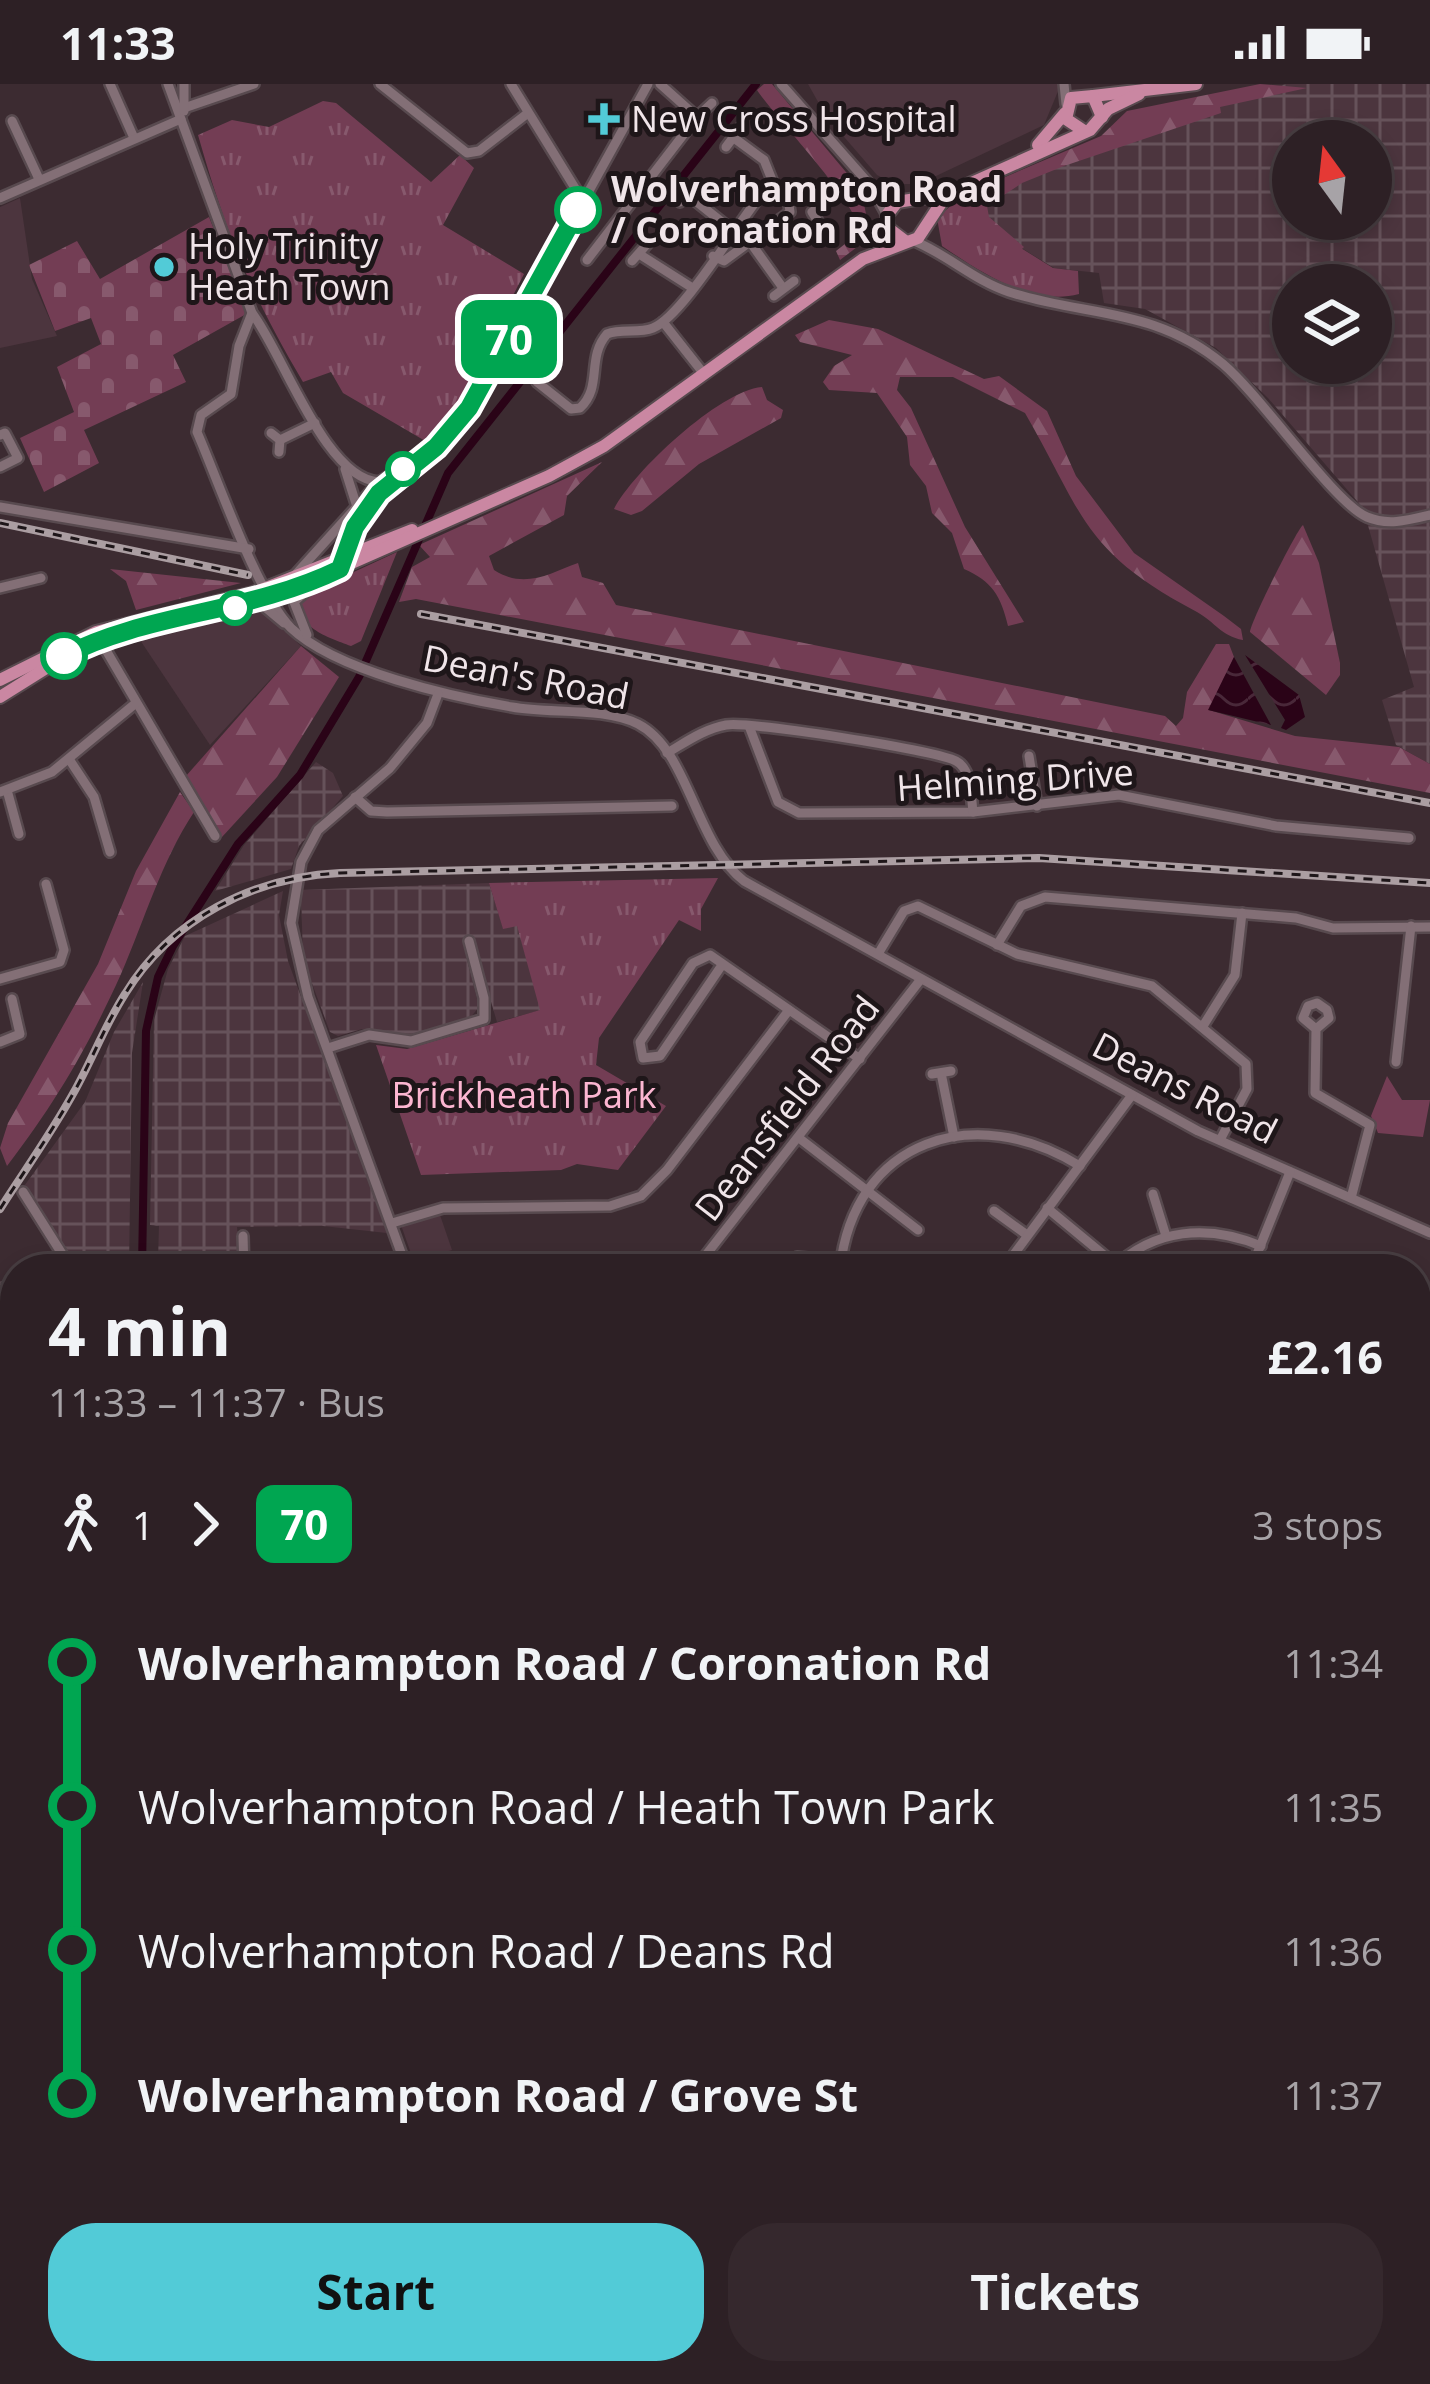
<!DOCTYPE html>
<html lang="en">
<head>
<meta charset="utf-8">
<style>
  :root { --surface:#2d2025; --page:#35282d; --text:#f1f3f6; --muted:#a7a3a7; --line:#483e42; --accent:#52cbd7 }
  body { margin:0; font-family:"Open Sans",sans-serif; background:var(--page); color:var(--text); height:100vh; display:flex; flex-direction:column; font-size:45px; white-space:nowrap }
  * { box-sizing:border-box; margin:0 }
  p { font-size:39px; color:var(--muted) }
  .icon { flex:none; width:66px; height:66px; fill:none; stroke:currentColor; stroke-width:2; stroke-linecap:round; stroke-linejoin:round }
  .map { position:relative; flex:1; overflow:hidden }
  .panel { position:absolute; left:0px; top:1170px; width:1431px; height:1131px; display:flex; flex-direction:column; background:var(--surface); border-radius:48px 48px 0 0; box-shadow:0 6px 18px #0003,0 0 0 3px var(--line) }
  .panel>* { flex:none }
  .badge { padding:0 24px; border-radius:18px; font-size:42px; line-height:78px }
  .needle { width:78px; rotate:345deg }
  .buttons { position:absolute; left:1272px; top:36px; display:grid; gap:24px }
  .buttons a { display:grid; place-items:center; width:120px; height:120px; border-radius:50%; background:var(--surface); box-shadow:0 6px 18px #0003,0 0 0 3px var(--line); font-size:60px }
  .map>.badge { position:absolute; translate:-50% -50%; box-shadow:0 0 0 6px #fff }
  .legs { display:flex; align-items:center; gap:18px; height:132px; padding:0 48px; font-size:39px }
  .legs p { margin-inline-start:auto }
  .headline { display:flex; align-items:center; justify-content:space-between; height:204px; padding:0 48px }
  h1 { font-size:66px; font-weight:700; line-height:90px }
  .button { display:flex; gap:24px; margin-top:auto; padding:24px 48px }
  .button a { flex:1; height:138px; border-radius:48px; background:var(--accent); color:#111; font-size:48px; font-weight:700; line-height:138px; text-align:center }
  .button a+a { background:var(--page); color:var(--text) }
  ul { padding:0 48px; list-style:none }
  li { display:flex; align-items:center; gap:42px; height:144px; font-size:45px }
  li i { display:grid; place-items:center; width:18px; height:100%; margin:0 15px; background:currentColor }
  li i::after { content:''; width:30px; height:30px; margin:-15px; border:9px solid; border-radius:50%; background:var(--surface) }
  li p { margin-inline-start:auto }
  li:first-child i { background:linear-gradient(#0000 50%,currentColor 0) }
  li:last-child i { background:linear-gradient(currentColor 50%,#0000 0) }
  .status { display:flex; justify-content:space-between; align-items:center; height:84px; padding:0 60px; background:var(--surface); direction:ltr }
  .status svg { height:33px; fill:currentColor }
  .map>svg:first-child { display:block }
</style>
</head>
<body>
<div class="status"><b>11:33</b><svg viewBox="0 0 49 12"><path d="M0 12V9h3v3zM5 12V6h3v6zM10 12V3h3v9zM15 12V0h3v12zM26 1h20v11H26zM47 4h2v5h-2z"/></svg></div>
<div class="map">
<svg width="1430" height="2300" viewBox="0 0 1430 2300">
  <defs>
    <pattern id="industrial-grid" width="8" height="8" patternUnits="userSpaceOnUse" patternTransform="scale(3)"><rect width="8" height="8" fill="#4c353e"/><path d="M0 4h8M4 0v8" fill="none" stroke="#66525a"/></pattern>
    <pattern id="forest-firs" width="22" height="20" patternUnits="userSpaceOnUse" patternTransform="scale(3)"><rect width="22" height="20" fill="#733d54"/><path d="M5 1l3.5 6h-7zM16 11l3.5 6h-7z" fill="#87596d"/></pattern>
    <pattern id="cemetery-stones" width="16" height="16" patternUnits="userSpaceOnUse" patternTransform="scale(3)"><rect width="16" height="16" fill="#733d54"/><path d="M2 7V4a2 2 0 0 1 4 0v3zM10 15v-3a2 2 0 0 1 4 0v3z" fill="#87596d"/></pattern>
    <pattern id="park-tufts" width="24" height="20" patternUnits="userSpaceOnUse" patternTransform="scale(3)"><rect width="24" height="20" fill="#733d54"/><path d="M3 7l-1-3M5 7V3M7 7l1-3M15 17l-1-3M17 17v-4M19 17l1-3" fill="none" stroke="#87596d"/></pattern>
    <pattern id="water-waves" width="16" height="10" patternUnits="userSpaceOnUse" patternTransform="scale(3)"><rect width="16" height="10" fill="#2a0317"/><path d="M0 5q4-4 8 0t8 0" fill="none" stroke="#492839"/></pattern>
  </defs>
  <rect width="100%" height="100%" fill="#3c2b31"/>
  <g fill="#4c353e">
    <path d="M 808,0 L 1061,0 L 1044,41 L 919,100 L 894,100 L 877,91 L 826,32 Z"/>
    <path d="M 20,114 L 32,195 L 57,252 L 0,264 L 0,123 Z"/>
    <path d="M 261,525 L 301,562 L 210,661 L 138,553 Z"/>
    <path d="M 440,1131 L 452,1166 L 414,1178 L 401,1141 Z"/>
    <path d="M 81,2286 L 258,2286 L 267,2300 L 112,2300 Z"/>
  </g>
  <g fill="url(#industrial-grid)" fill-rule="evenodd">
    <path d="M 1287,0 L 1430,0 L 1430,680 L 1396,661 L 1382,616 L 1414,603 L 1363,424 L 1268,314 L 1216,264 L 1145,225 L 1104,219 L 1099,189 L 1054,184 L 976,136 L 977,117 L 1140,33 ZM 1293,57 L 1371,57 L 1371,135 L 1293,135 ZM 1293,201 L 1371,201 L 1371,279 L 1293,279 Z"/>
    <path d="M 316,678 L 333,689 L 343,712 L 299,762 L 291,785 L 215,807 L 244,761 Z"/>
    <path d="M 489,799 L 503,844 L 517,841 L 541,926 L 497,938 L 472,853 L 462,856 L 479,923 L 470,934 L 397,954 L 362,945 L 338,952 L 330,948 L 303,875 L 301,806 Z"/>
    <path d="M 283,807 L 279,831 L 288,877 L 387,1149 L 323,1142 L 237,1143 L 240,1185 L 158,1177 L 159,1142 L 150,1141 L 154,936 L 168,885 L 185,852 Z"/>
    <path d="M 143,898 L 132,969 L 129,1185 L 72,1185 L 22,1105 L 85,1018 L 114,948 Z"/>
    <path d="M 15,1422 L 15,1656 L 0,1654 L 0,1435 Z"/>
    <path d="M 15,1801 L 15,2250 L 0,2247 L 0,1808 Z"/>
    <path d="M 297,2286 L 425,2286 L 429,2300 L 306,2300 Z"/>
    <path d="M 570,2286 L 755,2286 L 743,2300 L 586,2300 Z"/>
    <path d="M 996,2286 L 1132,2286 L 1175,2300 L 995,2300 Z"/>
  </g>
  <path fill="#733d54" d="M 1387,992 L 1402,1016 L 1430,1016 L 1423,1053 L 1378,1049 L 1371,1032 Z"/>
  <g fill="url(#forest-firs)">
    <path d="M 764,0 L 772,0 L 861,106 L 869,144 L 861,160 L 840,176 L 836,167 L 859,149 C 863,124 777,36 757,6 Z"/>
    <path d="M 1260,0 L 1307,4 L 1220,23 L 1221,29 L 1064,82 L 1022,99 L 987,122 L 989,133 L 1024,163 L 1020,167 L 943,137 L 956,114 L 1101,52 L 1127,27 Z"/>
    <path d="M 829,236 L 878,245 L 984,295 L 999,292 L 1047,327 L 1076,392 L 1134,469 L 1224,532 L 1241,545 L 1243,556 C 1221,552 1215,538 1197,528 C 1082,467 1085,433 1025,329 L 953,293 L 900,293 L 897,306 L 911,324 L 965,443 L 1024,538 L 1008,542 C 1001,512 992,497 964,485 L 952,449 L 932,429 L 926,402 L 910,381 L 907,353 L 877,309 L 829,306 L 823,298 L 834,282 L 852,271 L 800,258 L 795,251 Z"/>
    <path d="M 762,303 L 767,316 L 783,326 L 781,334 L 699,380 L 642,427 L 631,431 L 614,425 C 633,388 719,307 762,303 Z"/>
    <path d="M 602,378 L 567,412 L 564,431 L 489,472 L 494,486 C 525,506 550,489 578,479 L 582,493 L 603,499 L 616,521 L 1165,632 L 1176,642 L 1183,634 L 1187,608 L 1216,560 L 1229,560 L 1234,573 L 1209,626 L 1295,652 L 1399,663 L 1430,680 L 1430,709 L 416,515 L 399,518 L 412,483 L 430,473 L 419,461 Z"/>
    <path d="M 1303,441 L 1319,479 L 1340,579 L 1340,591 L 1326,611 L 1250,548 C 1249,541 1297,445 1303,441 Z"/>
    <path d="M 110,485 L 241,499 L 136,526 L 126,497 Z"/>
    <path d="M 301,562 L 339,593 L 277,693 L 222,753 L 186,692 Z"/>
    <path d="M 180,708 L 194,728 C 161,778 145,835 121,890 C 88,963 56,1018 7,1082 L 0,1064 L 8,1039 L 98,880 L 136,787 Z"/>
    <path d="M 0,1277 L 15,1297 L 15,1389 L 0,1401 Z"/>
  </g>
  <path fill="url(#cemetery-stones)" d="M 209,133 L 248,229 L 173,271 L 186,298 L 84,346 L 99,379 L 44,408 L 20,354 L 74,328 L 57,283 L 101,260 L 91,234 L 55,247 L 29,181 L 77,157 L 100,195 Z"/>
  <g fill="url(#park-tufts)">
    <path d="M 323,17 L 336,19 L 431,98 L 460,71 L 474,84 L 443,141 L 524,190 L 479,278 L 480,297 L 427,358 L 343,309 L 331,288 L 303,298 C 251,210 226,150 198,51 L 232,36 L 269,43 Z"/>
    <path d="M 964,110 L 977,117 L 976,136 L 1053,184 L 1078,187 L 1079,210 C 1031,223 979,187 942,162 L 937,134 Z"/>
    <path d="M 397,468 L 361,557 L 351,562 C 328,553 292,543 302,512 Z"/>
    <path d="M 718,794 L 701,825 L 701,847 L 679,836 L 599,954 L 596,981 L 666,1022 L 618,1086 L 577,1080 L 561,1086 L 421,1091 L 376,961 L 407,965 L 540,926 L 517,842 L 503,845 L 489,799 Z"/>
    <path d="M 1183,2286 L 1373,2286 L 1371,2300 L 1225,2300 Z"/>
  </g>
  <g fill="url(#water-waves)">
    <path d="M 1245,571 L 1299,611 L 1305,633 L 1286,646 L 1281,644 L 1285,636 Z"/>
    <path d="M 1234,573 L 1271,641 L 1208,626 Z"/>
  </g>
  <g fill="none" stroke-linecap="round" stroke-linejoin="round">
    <g stroke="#2a0317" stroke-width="8">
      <path d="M 142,1185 L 146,947 L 158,893 L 173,862 L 238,760 L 300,691 L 359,593 L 448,389 L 756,0"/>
      <path d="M 0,1427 L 15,1415"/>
    </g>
    <g stroke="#584a4f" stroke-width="14">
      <g id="minor">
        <path d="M 110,0 L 134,54"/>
        <path d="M 168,0 L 252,229 C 284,271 325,395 379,398"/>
        <path d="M 380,0 L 467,69 L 479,67 L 528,29"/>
        <path d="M 511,0 L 583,117"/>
        <path d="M 660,0 L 697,33 L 712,19"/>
        <path d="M 781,0 L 871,102 L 887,131"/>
        <path d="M 1064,0 L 1066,20"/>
        <path d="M 184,24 L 254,0"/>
        <path d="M 184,27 L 184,0"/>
        <path d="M 12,37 L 39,95"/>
        <path d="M 734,54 L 764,76 L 774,101"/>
        <path d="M 726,63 L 741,43"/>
        <path d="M 871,102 L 902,115"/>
        <path d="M 688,111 L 732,146"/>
        <path d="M 0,114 L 181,35"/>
        <path d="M 680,118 L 695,102"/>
        <path d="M 819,139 L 812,128 L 821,121"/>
        <path d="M 912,156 C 947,170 973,196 1009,208 C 1087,233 1154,223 1223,280 C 1262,313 1334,419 1367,433 C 1388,442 1409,436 1430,431"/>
        <path d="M 750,158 L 783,204"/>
        <path d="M 639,170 L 691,203"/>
        <path d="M 587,176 L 697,33"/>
        <path d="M 632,177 L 648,159"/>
        <path d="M 774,212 L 794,197"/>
        <path d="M 252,229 L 239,262 L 231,310 L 201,331 L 197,348 C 218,396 257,510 291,544 C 336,587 453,613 512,623 C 550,630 604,623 638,640 C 689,666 695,760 744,797 L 1198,1047 L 1430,1149"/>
        <path d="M 663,238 L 704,290"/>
        <path d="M 537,298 L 571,325 L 580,324 C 603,303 586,274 607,250 C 622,244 638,250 653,244 C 683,232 738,138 764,107 L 774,101 L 787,106 L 790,128 L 724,177 L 713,172"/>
        <path d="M 271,349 L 280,356 L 279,368"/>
        <path d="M 0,351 L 5,349 L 18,374 L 0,383"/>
        <path d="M 280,356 L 315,339"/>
        <path d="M 345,385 L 358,426"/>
        <path d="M 0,423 L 249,465"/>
        <path d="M 346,472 L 355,443 L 392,395"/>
        <path d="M 296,490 L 379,398 L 436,363 L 469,324 L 648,0"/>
        <path d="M 0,504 L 41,494"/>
        <path d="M 260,519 L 284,539"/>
        <path d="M 307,551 L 294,518 L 312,502"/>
        <path d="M 100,556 L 215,752"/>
        <path d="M 749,642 L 778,718 L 799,729 L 973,728 L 1119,711 L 1276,742 L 1409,754"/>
        <path d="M 667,669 C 686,658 704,645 726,641 C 748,637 935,666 956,677 C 972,685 971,713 973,728"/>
        <path d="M 1029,672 L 1037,722"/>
        <path d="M 69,675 L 94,713 L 110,768"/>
        <path d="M 7,706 L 19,750"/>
        <path d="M 0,708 L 52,688 L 136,619"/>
        <path d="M 355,713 L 371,727 L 387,728 L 672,722"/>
        <path d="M 997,861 L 1021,822 L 1045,813 L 1296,834 L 1333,844 L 1430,843"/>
        <path d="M 878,870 L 904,827 L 918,822 L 1017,870 L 1152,902 L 1246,980 L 1247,1005 L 1220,1056"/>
        <path d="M 722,881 L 660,972 L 643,974 L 640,958 L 693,879 L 710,871 L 860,975"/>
        <path d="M 0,895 L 60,878 L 64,866 L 46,800"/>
        <path d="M 1203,942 L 1235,891 L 1242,829"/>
        <path d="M 1316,945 L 1303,934 L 1308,922 L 1317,919 L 1327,926 L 1329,934 L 1316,945 L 1315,1009 L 1370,1041 L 1351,1114"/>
        <path d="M 0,958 L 20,950 L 12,915"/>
        <path d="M 328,964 L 369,951 L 411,957 L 484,935 L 484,914 L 469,857"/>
        <path d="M 1396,978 L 1411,842"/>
        <path d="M 941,989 L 954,1053"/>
        <path d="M 932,990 L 951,987"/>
        <path d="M 799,1054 L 918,1146"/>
        <path d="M 23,1108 L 64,1173 L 51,1185"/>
        <path d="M 1153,1110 L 1166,1152"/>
        <path d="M 1047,1124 L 1116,1181"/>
        <path d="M 994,1127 L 1027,1151"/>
        <path d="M 392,1139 L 443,1124 L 610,1122 L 641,1112 L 667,1086 L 789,926"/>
        <path d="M 243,1152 L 244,1185"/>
        <path d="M 797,1173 L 841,1177"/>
        <path d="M 299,1185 L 305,1184"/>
        <path d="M 407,1185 L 308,913 L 291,839 L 301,778 L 318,746 L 390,684 L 427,639 L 438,610"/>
        <path d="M 695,1185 L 921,895"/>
        <path d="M 840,1185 C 854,1055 975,1017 1080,1082"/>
        <path d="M 1003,1185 L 1132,1011"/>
        <path d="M 1112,1185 C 1154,1144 1208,1140 1261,1162"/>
        <path d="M 1251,1185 L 1290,1088"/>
        <path d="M 0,1205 L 15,1200"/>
        <path d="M 0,1216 L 15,1236"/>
        <path d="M 1416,1233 L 1430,1235"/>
        <path d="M 1416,1316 L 1430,1311"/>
        <path d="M 1416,1399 L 1430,1394"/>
        <path d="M 1416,1437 L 1430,1433"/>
        <path d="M 0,1499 L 15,1517"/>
        <path d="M 1416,1537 L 1430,1530"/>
        <path d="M 2,1668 L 15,1688"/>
        <path d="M 1416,1721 L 1430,1705"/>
        <path d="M 0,1799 L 15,1792"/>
        <path d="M 1416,1830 L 1430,1837"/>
        <path d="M 1416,2179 L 1430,2155"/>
        <path d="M 341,2286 L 349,2300"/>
        <path d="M 654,2286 L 665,2296"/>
        <path d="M 1157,2286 L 1201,2300"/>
        <path d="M 751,2300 L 763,2286"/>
        <path d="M 1380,2300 L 1382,2286"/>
      </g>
    </g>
    <g stroke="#584a4f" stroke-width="16">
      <g id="major">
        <path d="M 1093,12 L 1196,0"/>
        <path d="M 1084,47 L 1066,35 L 1071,14 L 1093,12 L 1102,33"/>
        <path d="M 1038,61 L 1065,29"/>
        <path d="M 905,157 L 888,144 L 887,131 L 897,118 L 947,110 L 1090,46 L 1108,25 L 1139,10"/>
        <path d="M 0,596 L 96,548 L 253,509 L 412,446"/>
        <path d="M 0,613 L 75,566 L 272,514 L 549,392 L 604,362 L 863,175 L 918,154 L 947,110"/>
      </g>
    </g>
    <g stroke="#584a4f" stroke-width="20">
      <g id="highway">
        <path d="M 1416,1416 L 1430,1411"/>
        <path d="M 0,1668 L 15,1669"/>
        <path d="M 0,2262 L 15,2267"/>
        <path d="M 58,2286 L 82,2300"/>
      </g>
    </g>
    <use href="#minor" stroke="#836f76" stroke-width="9"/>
    <use href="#major" stroke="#ca87a2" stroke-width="12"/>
    <use href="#highway" stroke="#fa97c0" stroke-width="15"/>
    <g stroke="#ab9ea2" stroke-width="3">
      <path d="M 0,2257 L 15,2263"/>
      <path d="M 52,2286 L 75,2300"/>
    </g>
    <g stroke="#ab9ea2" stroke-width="8">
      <g id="rail">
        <path d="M 0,439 L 248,491"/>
        <path d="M 421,530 L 1430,719"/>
        <path d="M 0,1125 C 25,1086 52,1048 74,1008 C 92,976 105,941 125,910 C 171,835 253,793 340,789 L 1039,774 L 1430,799"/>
        <path d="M 0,1847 L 15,1871"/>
        <path d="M 278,2286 L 287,2300"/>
      </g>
    </g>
    <use href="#rail" stroke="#1e1619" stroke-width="3" stroke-dasharray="9" stroke-linecap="butt"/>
  </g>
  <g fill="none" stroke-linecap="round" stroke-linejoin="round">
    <g stroke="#fff" stroke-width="27">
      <path id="line-1" d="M 64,572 C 146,529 250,529 340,485 L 355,443 L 379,409 L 436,363 L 469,324 L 578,126"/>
    </g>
    <use href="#line-1" stroke="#00a651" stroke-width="18"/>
  </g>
  <g fill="#52cbd7" stroke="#1e1619" stroke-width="4.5">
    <path d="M598 17h12v12h12v12h-12v12h-12v-12h-12v-12h12z"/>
    <circle cx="164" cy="183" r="12"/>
  </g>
  <g fill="#fff" stroke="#00a651" stroke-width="6">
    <circle cx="578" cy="126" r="21"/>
    <circle cx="403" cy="385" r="15"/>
    <circle cx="235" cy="524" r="15"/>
    <circle cx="64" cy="572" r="21"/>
  </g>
  <g text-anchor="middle" stroke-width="10" stroke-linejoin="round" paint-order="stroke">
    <g font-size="36" fill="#f0e5e9" stroke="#1e1619" text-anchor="start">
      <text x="631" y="48">New Cross Hospital</text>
      <text x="188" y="175">Holy Trinity<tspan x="188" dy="41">Heath Town</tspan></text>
    </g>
    <g font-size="36" font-weight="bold" fill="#f0e5e9" stroke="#1e1619" text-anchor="start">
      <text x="611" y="118">Wolverhampton Road<tspan x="611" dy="41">/ Coronation Rd</tspan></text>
    </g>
    <g font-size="36" fill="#f0e5e9" stroke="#1e1619">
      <text transform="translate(526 593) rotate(11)" y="13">Dean's Road</text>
      <text transform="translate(1015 696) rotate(-4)" y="13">Helming Drive</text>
      <text transform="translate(1185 1004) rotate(27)" y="13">Deans Road</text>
      <text transform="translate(787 1024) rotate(-52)" y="13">Deansfield Road</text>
    </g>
    <g font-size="36" fill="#fcb6d1" stroke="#1e1619">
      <text x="524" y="1024">Brickheath Park</text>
    </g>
  </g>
</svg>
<div class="buttons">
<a><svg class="needle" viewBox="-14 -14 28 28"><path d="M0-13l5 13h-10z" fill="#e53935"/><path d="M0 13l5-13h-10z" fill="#a7a3a7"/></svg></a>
<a><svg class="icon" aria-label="layers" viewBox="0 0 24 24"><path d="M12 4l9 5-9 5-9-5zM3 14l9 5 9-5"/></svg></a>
</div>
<b class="badge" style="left:509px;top:255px;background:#00a651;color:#fff">70</b>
<section class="panel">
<div class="headline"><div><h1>4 min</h1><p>11:33 – 11:37 · Bus</p></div><b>£2.16</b></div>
<div class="legs"><svg class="icon" aria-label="walk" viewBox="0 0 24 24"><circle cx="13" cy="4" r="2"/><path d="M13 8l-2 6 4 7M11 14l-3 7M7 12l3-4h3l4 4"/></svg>1<svg class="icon" aria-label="forward" viewBox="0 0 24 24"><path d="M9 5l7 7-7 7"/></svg><b class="badge" style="background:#00a651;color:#fff">70</b><p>3 stops</p></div>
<ul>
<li><i style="color:#00a651"></i><b>Wolverhampton Road / Coronation Rd</b><p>11:34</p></li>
<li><i style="color:#00a651"></i><span>Wolverhampton Road / Heath Town Park</span><p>11:35</p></li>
<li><i style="color:#00a651"></i><span>Wolverhampton Road / Deans Rd</span><p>11:36</p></li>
<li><i style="color:#00a651"></i><b>Wolverhampton Road / Grove St</b><p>11:37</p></li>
</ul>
<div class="button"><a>Start</a><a>Tickets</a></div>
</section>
</div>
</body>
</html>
